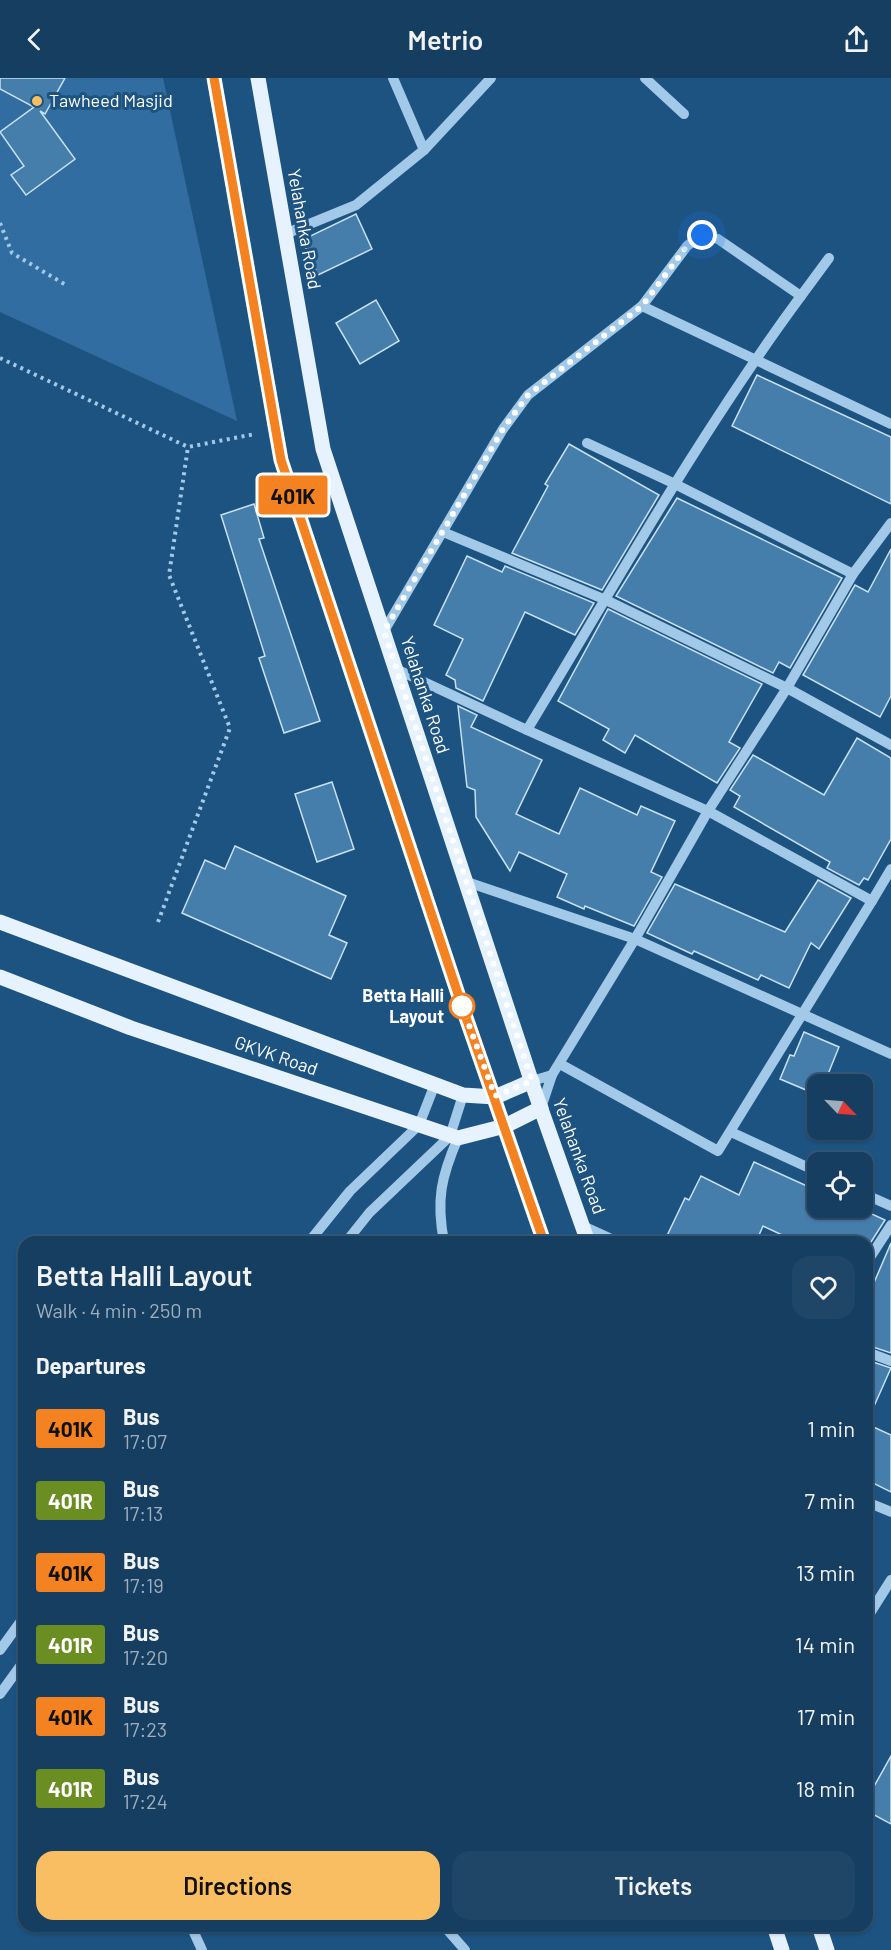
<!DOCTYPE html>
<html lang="en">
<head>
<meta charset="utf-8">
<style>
  :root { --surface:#163e61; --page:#1f4567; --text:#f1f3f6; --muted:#9eaebd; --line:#355776; --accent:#f9be61 }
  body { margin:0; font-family:Barlow,sans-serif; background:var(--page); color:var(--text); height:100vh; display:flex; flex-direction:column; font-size:22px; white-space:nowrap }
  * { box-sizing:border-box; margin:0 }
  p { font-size:20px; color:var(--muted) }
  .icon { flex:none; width:33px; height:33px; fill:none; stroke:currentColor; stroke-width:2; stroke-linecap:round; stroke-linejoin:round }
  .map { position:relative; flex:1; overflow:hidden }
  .details { position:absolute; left:18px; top:1158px; width:855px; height:696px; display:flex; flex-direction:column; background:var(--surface); border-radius:18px; box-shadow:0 2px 4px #0004,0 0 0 2px var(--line) }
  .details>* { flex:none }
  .badge { padding:0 12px; border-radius:4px; font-size:21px; line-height:39px }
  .needle { width:39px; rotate:115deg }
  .fabs { position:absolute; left:807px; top:996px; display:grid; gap:12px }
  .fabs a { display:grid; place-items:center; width:66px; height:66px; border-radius:12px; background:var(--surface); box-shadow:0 2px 4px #0004,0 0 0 2px var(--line); font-size:30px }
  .you { position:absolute; width:30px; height:30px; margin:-15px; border:4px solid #fff; border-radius:50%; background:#1a73e8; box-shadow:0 0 0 9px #1a73e833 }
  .map>.badge { position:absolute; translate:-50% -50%; box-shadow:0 0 0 3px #fff }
  h2 { padding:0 18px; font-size:22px; line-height:54px }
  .round { display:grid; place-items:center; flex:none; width:63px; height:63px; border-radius:18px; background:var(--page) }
  .overview { display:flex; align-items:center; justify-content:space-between; height:102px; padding:0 18px }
  h1 { font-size:28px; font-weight:600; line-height:45px }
  .primary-button { display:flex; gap:12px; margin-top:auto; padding:12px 18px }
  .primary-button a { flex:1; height:69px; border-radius:18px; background:var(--accent); color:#111; font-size:24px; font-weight:600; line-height:69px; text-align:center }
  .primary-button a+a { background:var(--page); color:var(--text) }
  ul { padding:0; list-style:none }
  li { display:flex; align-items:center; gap:18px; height:72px; padding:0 18px }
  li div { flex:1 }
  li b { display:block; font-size:22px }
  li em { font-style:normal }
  li .badge { min-width:66px; font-weight:700; text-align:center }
  header { display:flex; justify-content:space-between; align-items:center; height:78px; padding:0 18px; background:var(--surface); font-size:27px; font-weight:600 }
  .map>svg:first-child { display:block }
</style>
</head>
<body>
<header><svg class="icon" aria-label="back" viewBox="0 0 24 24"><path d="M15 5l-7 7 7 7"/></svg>Metrio<svg class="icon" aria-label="share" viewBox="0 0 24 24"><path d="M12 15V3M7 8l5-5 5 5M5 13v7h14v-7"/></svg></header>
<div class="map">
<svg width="891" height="1872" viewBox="0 0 891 1872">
  <rect width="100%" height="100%" fill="#1d5381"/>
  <path fill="#316da0" d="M 0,0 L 163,0 L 237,343 L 0,234 Z"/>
  <g fill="#457dab" stroke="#c7e1f7" stroke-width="1.5">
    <path d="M 0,0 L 65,0 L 45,36 L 40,33 L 75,81 L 26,117 L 11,97 L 24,88 L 0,54 L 34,29 L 0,11 Z"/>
    <path d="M 356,136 L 372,171 L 318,197 L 302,162 Z"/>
    <path d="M 376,222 L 399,263 L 360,286 L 336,245 Z"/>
    <path d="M 757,297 L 891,359 L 891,426 L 732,348 Z"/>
    <path d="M 569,366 L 659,417 L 602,512 L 512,475 L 548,408 L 545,406 Z"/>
    <path d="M 677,420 L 842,500 L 790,590 L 779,584 L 773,595 L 616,518 Z"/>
    <path d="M 254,426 L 264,460 L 259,461 L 320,643 L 284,655 L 259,580 L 265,578 L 221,437 Z"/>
    <path d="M 891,471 L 891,618 L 880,639 L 803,597 L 855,507 L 868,514 Z"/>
    <path d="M 467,478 L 502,494 L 505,488 L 594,525 L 575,557 L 525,534 L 483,623 L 456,610 L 455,602 L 446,597 L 463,561 L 434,547 Z"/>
    <path d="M 608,531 L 762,606 L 729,664 L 740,670 L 717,705 L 635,657 L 625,675 L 603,662 L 609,651 L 558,623 Z"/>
    <path d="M 458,628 L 477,637 L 471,649 L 542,682 L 516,736 L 559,756 L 580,710 L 637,737 L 641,728 L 675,743 L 651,794 L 662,799 L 634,848 L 585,828 L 584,831 L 557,819 L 567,796 L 519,774 L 510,793 L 476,739 L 475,712 L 467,709 Z"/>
    <path d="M 857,660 L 891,680 L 891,761 L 868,802 L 864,800 L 859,807 L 827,790 L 830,784 L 734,729 L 740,718 L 730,712 L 753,677 L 824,717 Z"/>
    <path d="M 332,704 L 354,771 L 317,784 L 295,716 Z"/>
    <path d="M 235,768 L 346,818 L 329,857 L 347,865 L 331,901 L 182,835 L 205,782 L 225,791 Z"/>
    <path d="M 818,802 L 851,820 L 819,871 L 811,865 L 789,910 L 761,897 L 758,902 L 694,873 L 692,876 L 647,855 L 675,806 L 785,854 Z"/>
    <path d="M 804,954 L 839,969 L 824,1006 L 818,1006 L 818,1017 L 780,1001 L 790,977 L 794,978 Z"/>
    <path d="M 754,1084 L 818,1113 L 818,1130 L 859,1130 L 885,1142 L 871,1164 L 797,1164 L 763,1148 L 756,1164 L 664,1164 L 685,1120 L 689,1122 L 701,1098 L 739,1117 Z"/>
    <path d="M 891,1165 L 891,1275 L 867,1267 L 867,1221 Z"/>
    <path d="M 867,1282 L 891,1290 L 867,1344 Z"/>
    <path d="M 867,1346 L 891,1357 L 891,1414 L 867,1402 Z"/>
    <path d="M 891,1678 L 891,1746 L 867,1733 L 867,1721 Z"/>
  </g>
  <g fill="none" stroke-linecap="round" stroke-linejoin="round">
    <g stroke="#a3c9e9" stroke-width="4" stroke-dasharray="3 4.5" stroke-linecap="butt">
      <path d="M 0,145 L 12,175 L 66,207"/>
      <path d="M 0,280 L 188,369 L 255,356"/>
      <path d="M 158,844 L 230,650 L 169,497 L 188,369"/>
    </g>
    <g stroke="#a3c9e9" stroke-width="10">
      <path d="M 393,0 L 424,72"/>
      <path d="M 645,0 L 684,36"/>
      <path d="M 285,156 L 356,127 L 424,72 L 491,0"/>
      <path d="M 801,218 L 829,180"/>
      <path d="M 642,228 L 891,346"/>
      <path d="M 587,365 L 673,405 L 853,496"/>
      <path d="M 443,454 L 606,522 L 787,610 L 891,667"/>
      <path d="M 384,553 L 503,351 L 528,317 L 642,228 L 687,168 L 701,157 L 718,161 L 801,218 C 699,356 616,505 527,652 L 396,591"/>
      <path d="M 527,652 L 708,733 L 872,823 L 718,1073 L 560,986"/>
      <path d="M 467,804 L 635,861 L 891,976"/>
      <path d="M 872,823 L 891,791"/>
      <path d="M 552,997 L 635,861 L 708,733 L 787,610 L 853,496 L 891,445"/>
      <path d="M 532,1003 L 552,997 L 541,1030"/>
      <path d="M 731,1054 L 818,1094"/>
      <path d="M 862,1115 L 891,1128"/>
      <path d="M 583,1148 L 618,1164"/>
      <path d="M 309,1164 L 350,1113 L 419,1047 L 435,1006"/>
      <path d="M 346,1164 L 370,1134 L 450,1058 L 463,1017"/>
      <path d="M 444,1164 C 436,1122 441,1099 458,1060"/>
      <path d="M 867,1184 L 891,1147"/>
      <path d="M 867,1274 L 891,1283"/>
      <path d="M 867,1424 L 891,1434"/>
      <path d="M 867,1540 L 891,1502"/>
      <path d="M 0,1572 L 24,1539"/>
      <path d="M 0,1616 L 24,1583"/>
      <path d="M 191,1848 L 202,1872"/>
      <path d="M 444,1848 L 465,1872"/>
    </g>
    <g stroke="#e6f2fe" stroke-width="15">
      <path d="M 214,0 L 281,382 L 462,928 L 544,1164"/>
      <path d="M 258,0 L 323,371 L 535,1014 L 588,1164"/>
      <path d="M 0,844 L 463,1017 L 495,1019 L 532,1003"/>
      <path d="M 0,899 L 131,950 L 458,1060 L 505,1048 L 541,1030"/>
      <path d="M 774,1848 L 782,1872"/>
      <path d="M 819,1848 L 827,1872"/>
    </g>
  </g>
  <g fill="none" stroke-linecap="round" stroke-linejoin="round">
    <g stroke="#fff" stroke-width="14">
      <path id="line" d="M 214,0 L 281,382 L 462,928 L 544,1164"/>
    </g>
    <use href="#line" stroke="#f58220" stroke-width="9"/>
    <path stroke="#fff" stroke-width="6" stroke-dasharray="0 10.8" d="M 462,928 L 495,1018 L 532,1003 L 384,553 L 503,351 L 528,317 L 642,228 L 687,168 L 702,157"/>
  </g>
  <circle fill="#f9be61" stroke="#1d5381" stroke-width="2" cx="37" cy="23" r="6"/>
  <circle fill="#fff" stroke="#f58220" stroke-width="3" cx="462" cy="928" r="12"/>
  <g text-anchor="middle" stroke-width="6" stroke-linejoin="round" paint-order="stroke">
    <g font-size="18" fill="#fff" stroke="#1d5381" text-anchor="start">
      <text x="49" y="29">Tawheed Masjid</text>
    </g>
    <g font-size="18" fill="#fff" stroke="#1d5381">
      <text transform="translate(304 151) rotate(80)" y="6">Yelahanka Road</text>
      <text transform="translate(425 617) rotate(72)" y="6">Yelahanka Road</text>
      <text transform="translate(276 978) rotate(19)" y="6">GKVK Road</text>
      <text transform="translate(579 1078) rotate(70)" y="6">Yelahanka Road</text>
    </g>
    <g font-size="18" font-weight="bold" fill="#fff" stroke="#1d5381" text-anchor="end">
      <text x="444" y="924">Betta Halli<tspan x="444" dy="21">Layout</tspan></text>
    </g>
  </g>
</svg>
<div class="fabs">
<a><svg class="needle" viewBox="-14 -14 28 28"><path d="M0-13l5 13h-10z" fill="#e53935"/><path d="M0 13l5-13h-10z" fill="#9eaebd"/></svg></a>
<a><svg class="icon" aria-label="locate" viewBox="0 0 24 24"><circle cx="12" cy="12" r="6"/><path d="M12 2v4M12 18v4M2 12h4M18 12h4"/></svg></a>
</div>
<div class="you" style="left:702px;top:157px"></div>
<b class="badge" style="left:293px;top:417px;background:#f58220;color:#111">401K</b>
<section class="details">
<div class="overview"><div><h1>Betta Halli Layout</h1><p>Walk · 4 min · 250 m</p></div><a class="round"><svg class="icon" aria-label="heart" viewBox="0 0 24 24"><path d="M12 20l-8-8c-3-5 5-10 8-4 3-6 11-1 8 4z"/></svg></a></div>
<h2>Departures</h2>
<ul>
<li><span class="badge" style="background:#f58220;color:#111">401K</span><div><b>Bus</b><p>17:07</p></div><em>1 min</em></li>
<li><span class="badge" style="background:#6b8e23;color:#fff">401R</span><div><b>Bus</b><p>17:13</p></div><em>7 min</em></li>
<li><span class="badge" style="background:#f58220;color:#111">401K</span><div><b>Bus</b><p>17:19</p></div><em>13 min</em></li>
<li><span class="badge" style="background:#6b8e23;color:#fff">401R</span><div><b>Bus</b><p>17:20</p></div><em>14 min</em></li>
<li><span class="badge" style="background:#f58220;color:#111">401K</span><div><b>Bus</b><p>17:23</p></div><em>17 min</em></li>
<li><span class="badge" style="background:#6b8e23;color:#fff">401R</span><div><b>Bus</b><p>17:24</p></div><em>18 min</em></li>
</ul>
<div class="primary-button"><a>Directions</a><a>Tickets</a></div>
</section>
</div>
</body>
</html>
